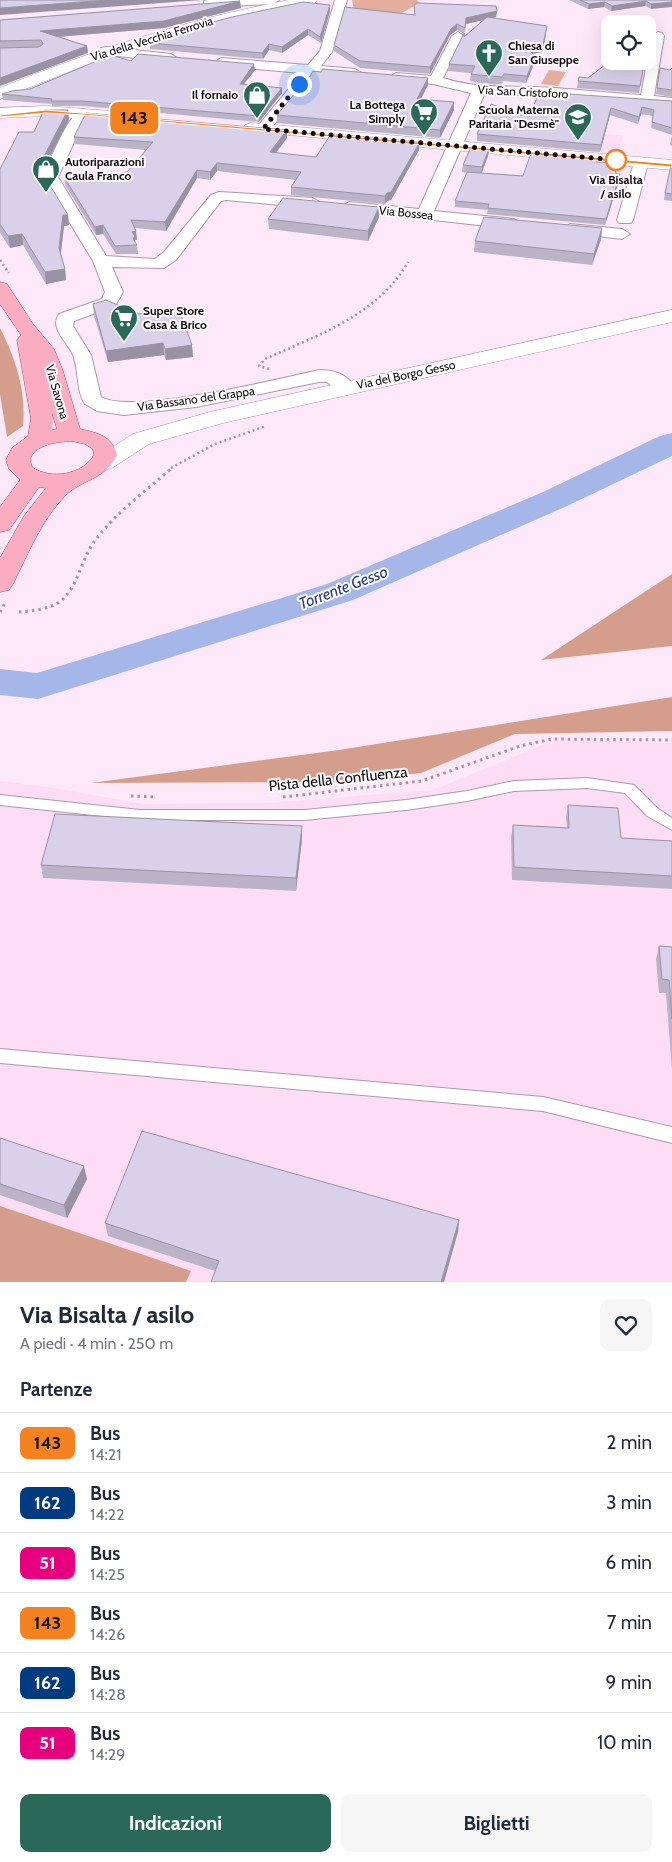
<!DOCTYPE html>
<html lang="it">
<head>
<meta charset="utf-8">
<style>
  :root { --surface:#fff; --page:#f6f6f7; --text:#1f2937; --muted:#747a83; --line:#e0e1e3; --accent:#2a6957 }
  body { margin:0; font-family:Cabin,sans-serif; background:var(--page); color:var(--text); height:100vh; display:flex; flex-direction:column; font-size:19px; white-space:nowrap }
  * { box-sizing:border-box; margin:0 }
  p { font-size:16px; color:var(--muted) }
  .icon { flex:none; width:28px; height:28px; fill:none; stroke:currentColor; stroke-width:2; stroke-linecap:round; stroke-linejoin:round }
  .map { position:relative; height:1282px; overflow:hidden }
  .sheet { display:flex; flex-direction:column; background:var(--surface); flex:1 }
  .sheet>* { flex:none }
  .badge { padding:0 10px; border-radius:8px; font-size:18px; line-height:32px }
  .buttons { position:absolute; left:601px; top:15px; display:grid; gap:10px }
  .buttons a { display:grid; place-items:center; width:55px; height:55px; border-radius:10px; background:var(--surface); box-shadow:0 5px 20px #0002; font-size:25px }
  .you { position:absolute; width:25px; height:25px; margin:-12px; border:4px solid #fff; border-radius:50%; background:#1a73e8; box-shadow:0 0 0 8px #1a73e833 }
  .map>.badge { position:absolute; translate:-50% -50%; box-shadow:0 0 0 2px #fff }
  h2 { padding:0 20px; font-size:19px; line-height:45px }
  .round { display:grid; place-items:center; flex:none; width:52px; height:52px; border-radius:10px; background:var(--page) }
  .summary { display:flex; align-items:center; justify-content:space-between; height:85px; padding:0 20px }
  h1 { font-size:24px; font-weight:800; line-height:38px }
  .button { display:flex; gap:10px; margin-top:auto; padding:10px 20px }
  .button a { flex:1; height:58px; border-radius:10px; background:var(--accent); color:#fff; font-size:20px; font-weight:800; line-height:58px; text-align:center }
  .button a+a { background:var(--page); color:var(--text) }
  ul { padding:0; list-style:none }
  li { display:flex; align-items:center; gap:15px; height:60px; padding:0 20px; border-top:1px solid var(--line) }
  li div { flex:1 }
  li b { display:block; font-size:19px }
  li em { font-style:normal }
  li .badge { min-width:55px; font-weight:700; text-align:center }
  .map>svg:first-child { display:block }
</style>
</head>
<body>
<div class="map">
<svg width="672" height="1282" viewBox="0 0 672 1282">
  <rect width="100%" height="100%" fill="#fce8f8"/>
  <g fill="#fcddf5">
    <path d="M 540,124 L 623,136 L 617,156 L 532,147 Z"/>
    <path d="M 555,740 L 672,743 L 672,1282 L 186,1282 L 190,1271 L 0,1206 L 0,781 L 54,788 L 143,804 L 268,803 L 433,790 Z"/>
  </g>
  <g fill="#e3ae9d">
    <path d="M 352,0 L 417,0 L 419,3 L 397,16 L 354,11 Z"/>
    <path d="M 549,70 L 566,72 L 558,86 L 541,84 Z"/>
  </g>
  <g fill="#d59e8c">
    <path d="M 0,328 C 16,359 26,391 23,426 L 7,437 L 0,394 Z"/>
    <path d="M 672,574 L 672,646 L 541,660 Z"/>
    <path d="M 672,697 L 672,731 L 515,734 L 421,773 L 344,782 L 91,783 L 339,750 Z"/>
    <path d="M 0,1206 L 191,1271 L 186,1282 L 0,1282 Z"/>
  </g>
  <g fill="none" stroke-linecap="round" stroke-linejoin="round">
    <path fill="#a5b7e8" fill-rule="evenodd" d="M 672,433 L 672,456 L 567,506 L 353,600 L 38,699 L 0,695 L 0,669 L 37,673 L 327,584 L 543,492 L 660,436 Z"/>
    <g stroke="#ae98aa" stroke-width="2">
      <g id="service">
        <path d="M 587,778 L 634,785 L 657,808 L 672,818 L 672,830 L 647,816 L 625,793 L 587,788 L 514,791 L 467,801 L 406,810 L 305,820 L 140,820 L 0,805 L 0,795 L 140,810 L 305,810 L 406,800 L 467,791 L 514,781 Z"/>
        <path d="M 0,1049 L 543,1097 L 672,1127 L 672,1143 L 543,1111 L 0,1063 Z"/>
      </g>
    </g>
    <g stroke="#ae98aa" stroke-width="2">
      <g id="minor">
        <path d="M 208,0 L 279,0 L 273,4 L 204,7 L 204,1 Z"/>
        <path d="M 335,0 L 347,0 L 332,52 L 321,66 L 355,69 L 362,73 L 355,77 L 315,74 L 268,132 L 258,132 L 256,129 L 258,126 L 302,73 L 221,66 L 215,62 L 221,58 L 308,65 L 320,51 Z"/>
        <path d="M 458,32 L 464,36 L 443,78 C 473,88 502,86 534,87 C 569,88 605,93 641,95 L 652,36 L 658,32 L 662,33 L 664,36 L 654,96 L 672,98 L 672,106 L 534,95 L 484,95 L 434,211 L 514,219 L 522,224 L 520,227 L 514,229 L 343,210 L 341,207 L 349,202 L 419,209 L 471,93 L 433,84 L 396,81 L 389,77 L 396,73 L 431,76 L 452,36 Z"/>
        <path d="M 106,47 L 171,54 L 177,58 L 171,62 L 101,54 L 100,51 L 101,48 Z"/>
        <path d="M 83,109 L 90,113 L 83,123 L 58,177 L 106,256 L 155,259 L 164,252 L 211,195 L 219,192 L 313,198 L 321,203 L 313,208 L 226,200 L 221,201 L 176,260 L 164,268 L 112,267 L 123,292 L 115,306 L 74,321 L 73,326 L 91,355 L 101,397 C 131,415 279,379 319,370 C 335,370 346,374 356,388 L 353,392 L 339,392 L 327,382 L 319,382 L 196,407 L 124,415 L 97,411 L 85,404 C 76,391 79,370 73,355 C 68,342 49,329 59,314 L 102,299 L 105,292 L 93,261 L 42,177 C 50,162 68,113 83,109 Z"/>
        <path d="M 641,159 L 648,163 L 633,220 L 631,223 L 619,223 L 617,220 L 634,163 Z"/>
        <path d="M 570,224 L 622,229 L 630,234 L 622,239 L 564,232 L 562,229 Z"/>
      </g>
    </g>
    <g stroke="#ae98aa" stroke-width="1">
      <g id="tertiary">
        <path d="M 289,0 L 317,0 L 315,3 L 232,21 L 157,41 L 81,67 L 0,99 L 0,88 C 93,50 189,19 289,0 Z"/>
        <path d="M 46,106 L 123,112 L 131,117 L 123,122 L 46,116 L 0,118 L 0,108 Z"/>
        <path d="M 251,123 L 672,160 L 672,170 L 245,131 L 243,128 L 245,125 Z"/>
      </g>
    </g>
    <g stroke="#ae98aa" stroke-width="1">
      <path id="secondary" d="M 672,310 L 672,322 L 223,423 L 149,444 L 112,468 L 104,470 L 96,468 L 92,463 L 96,458 L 133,434 L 210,412 Z"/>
    </g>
    <g stroke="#a74f67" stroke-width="1">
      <path id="primary" d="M 0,282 L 7,284 L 33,324 L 54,349 L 63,371 L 80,429 C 98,433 112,436 117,455 C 103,482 82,478 64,497 C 41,521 28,554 13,584 L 9,590 L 0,592 L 0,558 L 24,516 L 46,488 L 39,487 L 9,530 L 0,532 L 0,507 L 20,480 L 9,469 L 6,460 L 12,448 L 28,436 L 31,419 L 17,340 L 21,335 L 0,304 ZM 52,413 L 57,429 L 52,430 ZM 72,441 L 85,444 L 93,449 L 94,455 C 83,475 50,480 32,467 L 30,460 C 34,444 58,442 72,441 Z"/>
    </g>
    <g stroke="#a797a4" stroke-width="2.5" stroke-dasharray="2 3" stroke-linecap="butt">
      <path d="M 0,260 L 9,273"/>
      <path d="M 269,369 L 259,366 L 265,359 C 318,335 378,315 408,262"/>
      <path d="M 171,468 L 215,444 L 266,426"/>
    </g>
    <g stroke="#a797a4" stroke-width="3" stroke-dasharray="2.5 4" stroke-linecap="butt">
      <path d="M 0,612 L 5,603"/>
      <path d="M 19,612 C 32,611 53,609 63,599 C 80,582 82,556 97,538 C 118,511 147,490 173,467"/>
      <path d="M 131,796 L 157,797"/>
      <path d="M 283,797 L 422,781 L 520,746 L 552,739 L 672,740"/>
    </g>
    <use href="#service" fill="#fff" fill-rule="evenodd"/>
    <use href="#minor" fill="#fff" fill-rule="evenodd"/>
    <use href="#tertiary" fill="#fff" fill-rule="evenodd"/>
    <use href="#secondary" fill="#fff" fill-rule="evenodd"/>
    <use href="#primary" fill="#faacc0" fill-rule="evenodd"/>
  </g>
  <g fill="#bbb4c9" fill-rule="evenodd">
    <path d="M 569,0 L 672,0 L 651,9 L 645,6 L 611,11 L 604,7 L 588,9 Z"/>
    <path d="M 240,1 L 241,8 L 164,28 L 59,37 L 87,46 L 88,53 L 15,48 L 0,48 L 0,20 Z"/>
    <path d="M 414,5 L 497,11 L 496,17 L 492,18 L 547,26 L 543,52 L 532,54 L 534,64 L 526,83 L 503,81 L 502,85 L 479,83 L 470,81 L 471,73 L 448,71 L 449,64 L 464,34 L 457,30 L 450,35 L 430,74 L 360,68 L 334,51 L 334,45 L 414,15 ZM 483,20 L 464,37 L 466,24 Z"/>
    <path d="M 330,11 L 321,43 L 308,35 L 282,53 L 269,50 L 263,59 L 150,49 L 150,43 Z"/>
    <path d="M 131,61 L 255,70 L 244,84 L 282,88 L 282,93 L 259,122 L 83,106 L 52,106 L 52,104 L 3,100 L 2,94 L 30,89 Z"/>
    <path d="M 644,65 L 639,93 L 577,88 L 578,81 L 588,78 Z"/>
    <path d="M 660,68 L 670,70 L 672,68 L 672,97 L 656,94 Z"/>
    <path d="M 428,78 L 428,85 L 421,99 L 454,110 L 440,138 L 277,123 L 277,115 L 303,88 Z"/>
    <path d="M 672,101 L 672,135 L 651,128 L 653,116 L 641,114 L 638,124 L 610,115 L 600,152 L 477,141 L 477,134 L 504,113 L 530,116 Z"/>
    <path d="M 68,110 L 69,120 L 41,174 L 68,215 L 69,225 L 64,226 L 61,254 L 65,269 L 66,280 L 46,284 L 23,245 L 10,248 L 0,233 L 0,169 L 34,132 Z"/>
    <path d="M 287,130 L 287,138 L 276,153 L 316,157 L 419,150 L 391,200 L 387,201 L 385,204 L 291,195 L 291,187 L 296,180 L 217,171 L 210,180 L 197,178 L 166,231 L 135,228 L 137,240 L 135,240 L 135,242 L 137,245 L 138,254 L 116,254 L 103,234 L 96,235 L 65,185 L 64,177 L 121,177 L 127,172 L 146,150 L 75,144 L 74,137 Z"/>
    <path d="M 672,135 L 672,146 L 670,145 Z"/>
    <path d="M 489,149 L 488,156 L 482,173 L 523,176 L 597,162 L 616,174 L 620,174 L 619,181 L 605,225 L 487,214 L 488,210 L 455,207 L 455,201 L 467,173 L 462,172 L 463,165 Z"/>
    <path d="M 672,165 L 672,201 L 664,200 L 665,193 Z"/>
    <path d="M 379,207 L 379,217 L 368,241 L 269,229 L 268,219 Z"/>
    <path d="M 602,228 L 601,239 L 592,265 L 474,252 L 475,241 Z"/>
    <path d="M 93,304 L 193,357 L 166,360 L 164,355 L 108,362 L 94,316 Z"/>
    <path d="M 568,805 L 621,838 L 672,841 L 672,889 L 512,880 L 511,838 L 513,825 L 567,828 L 566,818 Z"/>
    <path d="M 302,839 L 296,891 L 43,878 L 41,865 Z"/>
    <path d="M 659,946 L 672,947 L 672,1070 L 666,993 L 659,993 L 656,959 Z"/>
    <path d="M 0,1138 L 87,1179 L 67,1218 L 0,1195 Z"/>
    <path d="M 459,1220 L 458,1232 L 215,1271 L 108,1236 L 105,1223 Z"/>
  </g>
  <g fill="#9892a4">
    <path d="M 108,0 L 202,0 L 0,15 L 0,8 Z"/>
    <path d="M 240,1 L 241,8 L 164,28 L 41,38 L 40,31 Z"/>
    <path d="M 646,1 L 645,6 L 611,11 L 612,6 Z"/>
    <path d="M 605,2 L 604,7 L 588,9 L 589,4 Z"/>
    <path d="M 672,2 L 672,7 L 651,9 L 651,4 Z"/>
    <path d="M 330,5 L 330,11 L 321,43 L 320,37 Z"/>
    <path d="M 497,11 L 496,17 L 466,24 L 465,34 L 466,18 Z"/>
    <path d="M 457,24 L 457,30 L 450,35 L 430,74 L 430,67 L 451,29 Z"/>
    <path d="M 547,26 L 543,52 L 525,55 L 526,47 Z"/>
    <path d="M 308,29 L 308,35 L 282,53 L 282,47 Z"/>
    <path d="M 269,44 L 269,50 L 263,59 L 262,53 Z"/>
    <path d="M 87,46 L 88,53 L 0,86 L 0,78 Z"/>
    <path d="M 535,56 L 534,64 L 526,83 L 527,76 Z"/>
    <path d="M 254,64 L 255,70 L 240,89 L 240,84 Z"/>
    <path d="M 428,78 L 428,85 L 417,106 L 417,99 Z"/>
    <path d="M 282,88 L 282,93 L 259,122 L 259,116 Z"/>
    <path d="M 454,102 L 454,110 L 440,138 L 440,130 Z"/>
    <path d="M 642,107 L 641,114 L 638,124 L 639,117 Z"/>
    <path d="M 611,108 L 610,115 L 600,152 L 601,145 Z"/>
    <path d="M 68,110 L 69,120 L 40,176 L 39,166 Z"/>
    <path d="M 287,130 L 287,138 L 270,160 L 270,152 Z"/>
    <path d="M 420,142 L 419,150 L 391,200 L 387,201 L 385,204 L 385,196 L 387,193 Z"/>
    <path d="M 489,149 L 488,156 L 481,174 L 482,167 Z"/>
    <path d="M 217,163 L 217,171 L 210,180 L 210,172 Z"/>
    <path d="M 197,170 L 197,178 L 166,231 L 165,222 Z"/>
    <path d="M 620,174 L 619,181 L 605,225 L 606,219 Z"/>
    <path d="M 379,207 L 379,217 L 368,241 L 368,231 Z"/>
    <path d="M 63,215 L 68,215 L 69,225 L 64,226 L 60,259 L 59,248 Z"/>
    <path d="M 103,225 L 103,234 L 96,235 L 95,227 Z"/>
    <path d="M 602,228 L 601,239 L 592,265 L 594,254 Z"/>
    <path d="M 136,231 L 137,240 L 135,240 L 135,245 L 132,232 Z"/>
    <path d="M 22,234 L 23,245 L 10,248 L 8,236 Z"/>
    <path d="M 65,269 L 66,280 L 46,284 L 45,272 Z"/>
    <path d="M 163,343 L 164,355 L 108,362 L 106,351 Z"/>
    <path d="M 192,345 L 193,357 L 166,360 L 165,349 Z"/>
    <path d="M 302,826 L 302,839 L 296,891 L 296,878 Z"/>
    <path d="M 84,1166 L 87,1179 L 67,1218 L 64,1205 Z"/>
    <path d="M 459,1220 L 458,1232 L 444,1282 L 441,1282 Z"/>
  </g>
  <g fill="#d9d1ea" stroke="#9892a4">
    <path d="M 0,0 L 108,0 L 0,8 Z"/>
    <path d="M 580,0 L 672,0 L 672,2 L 651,4 L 646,1 L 612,6 L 605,2 L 589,4 Z"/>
    <path d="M 240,1 L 164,21 L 40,31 L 87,46 L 0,78 L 0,48 L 39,47 L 43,44 L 41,40 L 0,41 L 0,20 Z"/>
    <path d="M 303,2 L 330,5 L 320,37 L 308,29 L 282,47 L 269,44 L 262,53 L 150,43 L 157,37 L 232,17 Z"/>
    <path d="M 417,3 L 496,6 L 497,11 L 466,18 L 465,28 L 457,24 L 451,29 L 430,67 L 360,61 L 334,45 L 345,7 L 415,15 L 414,5 Z"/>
    <path d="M 487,17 L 547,26 L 543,45 L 526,47 L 535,56 L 527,76 L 504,74 L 502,77 L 479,75 L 471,74 L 475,66 L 449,64 L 464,33 L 464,37 Z"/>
    <path d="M 138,54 L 254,64 L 240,84 L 282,88 L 259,116 L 82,101 L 51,101 L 52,99 L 2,94 L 12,91 L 30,89 L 111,55 L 131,61 Z"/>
    <path d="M 610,61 L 624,61 L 644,65 L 640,86 L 578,81 L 579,77 L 588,78 Z"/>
    <path d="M 660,68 L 670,70 L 672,68 L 672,90 L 657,88 Z"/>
    <path d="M 323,69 L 428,78 L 417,99 L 454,102 L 440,130 L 277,115 L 300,87 L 303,88 L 313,71 L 321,72 Z"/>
    <path d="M 539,92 L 672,101 L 672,128 L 652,122 L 654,110 L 642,107 L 639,117 L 611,108 L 601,145 L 477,134 L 491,104 L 504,109 L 502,113 L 530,116 Z"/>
    <path d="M 44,110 L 68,110 L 39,166 L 40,174 L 43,174 L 68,215 L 63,215 L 59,248 L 65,269 L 45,272 L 22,234 L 8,236 L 0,224 L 0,169 L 19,132 L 34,132 Z"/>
    <path d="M 86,113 L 287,130 L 270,152 L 316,157 L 331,134 L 420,142 L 391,192 L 387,193 L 385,196 L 291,187 L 301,172 L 217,163 L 210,172 L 197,170 L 165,222 L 131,220 L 136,231 L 132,232 L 135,236 L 133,239 L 137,245 L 115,246 L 103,225 L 95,227 L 64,177 L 121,177 L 121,173 L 127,172 L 153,142 L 74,137 Z"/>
    <path d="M 471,147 L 489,149 L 482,167 L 463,165 Z"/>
    <path d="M 531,153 L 597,159 L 596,162 L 615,163 L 616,174 L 620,174 L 606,219 L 488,208 L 489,204 L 455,201 L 467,172 L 523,176 Z"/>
    <path d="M 671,165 L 672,165 L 672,194 L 665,193 Z"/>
    <path d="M 283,198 L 379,207 L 368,231 L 268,219 Z"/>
    <path d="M 484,217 L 602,228 L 594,254 L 475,241 Z"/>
    <path d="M 106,300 L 139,314 L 179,310 L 192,345 L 165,349 L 163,343 L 106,351 L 93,304 Z"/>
    <path d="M 568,805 L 618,808 L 621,838 L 672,841 L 672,876 L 514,867 L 513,825 L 569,828 Z"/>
    <path d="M 55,814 L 302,826 L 296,878 L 41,865 Z"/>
    <path d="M 659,946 L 672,947 L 672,1019 L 669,980 L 662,979 Z"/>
    <path d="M 142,1131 L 459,1220 L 441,1282 L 211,1282 L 219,1261 L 105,1223 Z"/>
    <path d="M 0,1138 L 84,1166 L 64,1205 L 0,1184 Z"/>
  </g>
  <path fill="#f58220" stroke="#fff" d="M 46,110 L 672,164 L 672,167 L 83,115 L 46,113 L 0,117 L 0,115 Z"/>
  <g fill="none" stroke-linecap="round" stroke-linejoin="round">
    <path stroke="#120a10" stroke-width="5" stroke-dasharray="0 9" d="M 299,84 L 263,129 L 616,160"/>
  </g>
  <defs>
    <g id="church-pin" transform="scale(1.4375)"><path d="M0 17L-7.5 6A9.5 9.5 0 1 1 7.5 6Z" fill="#2a6957" stroke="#fcfcfc"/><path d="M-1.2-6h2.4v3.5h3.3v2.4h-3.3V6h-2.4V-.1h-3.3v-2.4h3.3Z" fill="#fff"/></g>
    <g id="shop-pin" transform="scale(1.4375)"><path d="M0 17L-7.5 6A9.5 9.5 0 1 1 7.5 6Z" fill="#2a6957" stroke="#fcfcfc"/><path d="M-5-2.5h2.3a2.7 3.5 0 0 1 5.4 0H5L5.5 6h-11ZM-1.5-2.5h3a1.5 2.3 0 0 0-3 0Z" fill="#fff"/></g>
    <g id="supermarket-pin" transform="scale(1.4375)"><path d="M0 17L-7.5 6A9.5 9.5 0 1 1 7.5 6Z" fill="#2a6957" stroke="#fcfcfc"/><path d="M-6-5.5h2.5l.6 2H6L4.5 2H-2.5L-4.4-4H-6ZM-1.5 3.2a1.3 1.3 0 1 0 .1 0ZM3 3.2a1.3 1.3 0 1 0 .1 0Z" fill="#fff"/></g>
    <g id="school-pin" transform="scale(1.4375)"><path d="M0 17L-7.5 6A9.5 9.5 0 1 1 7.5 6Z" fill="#2a6957" stroke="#fcfcfc"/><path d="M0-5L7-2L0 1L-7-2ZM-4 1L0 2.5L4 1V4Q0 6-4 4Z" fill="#fff"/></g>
  </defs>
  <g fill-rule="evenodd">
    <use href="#church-pin" x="489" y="53"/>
    <use href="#shop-pin" x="257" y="95"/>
    <use href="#supermarket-pin" x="424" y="112"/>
    <use href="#school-pin" x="578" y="117"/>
    <use href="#shop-pin" x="46" y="169"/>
    <use href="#supermarket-pin" x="124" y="318"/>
  </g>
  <circle fill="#fff" stroke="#f58220" stroke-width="2.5" cx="616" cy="160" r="10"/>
  <g text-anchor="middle" stroke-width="4" stroke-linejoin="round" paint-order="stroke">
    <g font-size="12" fill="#120a10" stroke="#fcfcfc">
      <text transform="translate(152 39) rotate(-17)" y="4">Via della Vecchia Ferrovia</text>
      <text transform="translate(523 92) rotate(3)" y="4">Via San Cristoforo</text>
      <text transform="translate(406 213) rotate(6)" y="4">Via Bossea</text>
      <text transform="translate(406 375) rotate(-12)" y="4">Via del Borgo Gesso</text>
      <text transform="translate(57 392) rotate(74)" y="4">Via Savona</text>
      <text transform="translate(196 399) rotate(-8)" y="4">Via Bassano del Grappa</text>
    </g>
    <g font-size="12" font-weight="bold" fill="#120a10" stroke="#fcfcfc" text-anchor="start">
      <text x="508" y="50">Chiesa di<tspan x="508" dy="14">San Giuseppe</tspan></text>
      <text x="238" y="99" text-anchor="end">Il fornaio</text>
      <text x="405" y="109" text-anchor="end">La Bottega<tspan x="405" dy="14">Simply</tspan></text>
      <text x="559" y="114" text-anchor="end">Scuola Materna<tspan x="559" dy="14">Paritaria "Desmè"</tspan></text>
      <text x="65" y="166">Autoriparazioni<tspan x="65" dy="14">Caula Franco</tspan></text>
      <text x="143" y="315">Super Store<tspan x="143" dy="14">Casa &amp; Brico</tspan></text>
    </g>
    <g font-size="12" font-weight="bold" fill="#120a10" stroke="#fcfcfc">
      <text x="616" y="184">Via Bisalta<tspan x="616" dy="14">/ asilo</tspan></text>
    </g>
    <g font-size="15" fill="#120a10" stroke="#fcfcfc">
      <text transform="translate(338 779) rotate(-6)" y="5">Pista della Confluenza</text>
    </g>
    <g font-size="16" font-style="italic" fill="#2a3b75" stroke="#fcfcfc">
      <text transform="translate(343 587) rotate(-21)" y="6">Torrente Gesso</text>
    </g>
  </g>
</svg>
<div class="buttons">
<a><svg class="icon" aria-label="locate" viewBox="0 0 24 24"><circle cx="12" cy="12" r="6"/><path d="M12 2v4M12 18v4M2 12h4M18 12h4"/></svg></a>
</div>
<div class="you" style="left:299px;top:84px"></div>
<b class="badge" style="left:134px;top:118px;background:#f58220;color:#111">143</b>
</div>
<section class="sheet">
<div class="summary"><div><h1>Via Bisalta / asilo</h1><p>A piedi · 4 min · 250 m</p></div><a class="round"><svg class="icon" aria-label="heart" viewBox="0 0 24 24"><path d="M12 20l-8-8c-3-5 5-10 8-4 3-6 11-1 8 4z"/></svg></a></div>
<h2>Partenze</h2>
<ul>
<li><span class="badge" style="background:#f58220;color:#111">143</span><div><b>Bus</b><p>14:21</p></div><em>2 min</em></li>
<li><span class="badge" style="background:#003b80;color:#fff">162</span><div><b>Bus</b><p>14:22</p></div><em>3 min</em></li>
<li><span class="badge" style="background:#e6007e;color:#fff">51</span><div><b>Bus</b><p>14:25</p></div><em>6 min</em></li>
<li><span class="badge" style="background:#f58220;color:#111">143</span><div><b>Bus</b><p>14:26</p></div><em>7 min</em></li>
<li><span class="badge" style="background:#003b80;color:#fff">162</span><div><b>Bus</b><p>14:28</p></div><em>9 min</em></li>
<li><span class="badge" style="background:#e6007e;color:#fff">51</span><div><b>Bus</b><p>14:29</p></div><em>10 min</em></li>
</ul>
<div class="button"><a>Indicazioni</a><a>Biglietti</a></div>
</section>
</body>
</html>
